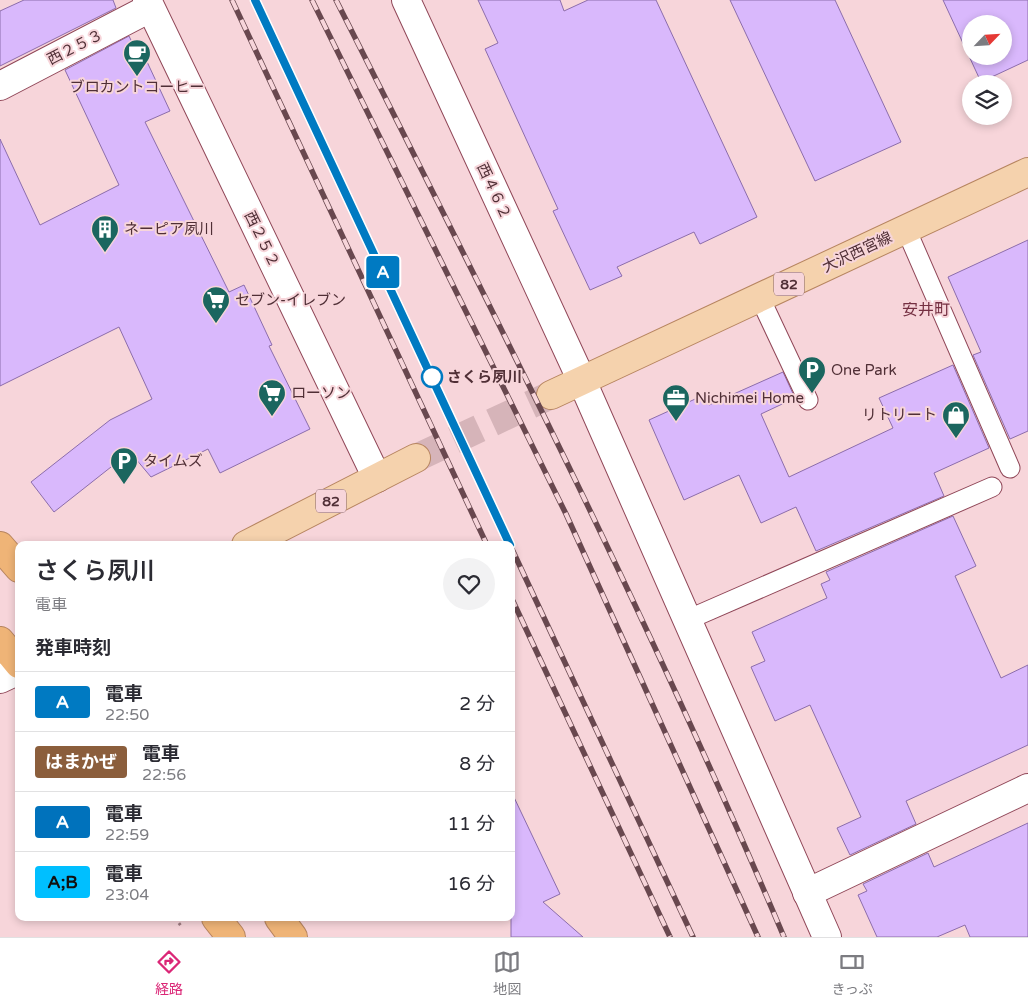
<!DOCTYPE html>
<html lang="ja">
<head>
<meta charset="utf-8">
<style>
  :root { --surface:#fff; --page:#f2f2f3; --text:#2b2b33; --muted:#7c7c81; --line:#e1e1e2; --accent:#db2777 }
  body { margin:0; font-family:"Varela Round","Noto Sans JP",sans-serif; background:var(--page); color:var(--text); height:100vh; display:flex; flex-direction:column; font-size:19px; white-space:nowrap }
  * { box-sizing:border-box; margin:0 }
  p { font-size:16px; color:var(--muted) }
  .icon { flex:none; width:28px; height:28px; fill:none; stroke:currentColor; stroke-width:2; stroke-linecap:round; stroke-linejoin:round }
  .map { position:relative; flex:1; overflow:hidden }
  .side { position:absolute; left:15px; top:541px; width:500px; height:380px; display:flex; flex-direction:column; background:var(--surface); border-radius:10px; box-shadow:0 2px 8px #0003 }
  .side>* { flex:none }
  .badge { padding:0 10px; border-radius:4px; font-size:18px; line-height:32px }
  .needle { width:32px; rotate:65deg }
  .tools { position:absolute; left:962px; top:15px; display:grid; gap:10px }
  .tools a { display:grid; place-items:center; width:50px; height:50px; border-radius:50%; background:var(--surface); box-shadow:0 2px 8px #0003; font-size:25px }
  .map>.badge { position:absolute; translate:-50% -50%; box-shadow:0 0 0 2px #fff }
  h2 { padding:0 20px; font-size:19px; line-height:45px }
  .round { display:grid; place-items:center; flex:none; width:52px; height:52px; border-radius:26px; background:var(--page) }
  .headline { display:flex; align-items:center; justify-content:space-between; height:85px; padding:0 20px }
  h1 { font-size:24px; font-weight:600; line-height:38px }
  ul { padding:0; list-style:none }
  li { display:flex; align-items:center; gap:15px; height:60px; padding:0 20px; border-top:1px solid var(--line) }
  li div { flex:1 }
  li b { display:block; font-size:19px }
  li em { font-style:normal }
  li .badge { min-width:55px; font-weight:700; text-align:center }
  .tab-bar { display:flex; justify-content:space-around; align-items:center; height:70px; border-top:1px solid var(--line); background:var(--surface); font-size:14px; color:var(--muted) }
  .tab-bar a { display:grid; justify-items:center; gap:2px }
  .tab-bar .selected { color:var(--accent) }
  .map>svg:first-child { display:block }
</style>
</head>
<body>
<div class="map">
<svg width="1028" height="937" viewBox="0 0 1028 937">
  <rect width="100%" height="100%" fill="#f7d5da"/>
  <g fill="#d9b8fc" stroke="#8c6dab" fill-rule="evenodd">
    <path d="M 24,0 L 113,0 L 116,8 L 0,66 L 0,11 Z"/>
    <path d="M 478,0 L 560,0 L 564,11 L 588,0 L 656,0 L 757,217 L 700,244 L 694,232 L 617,267 L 622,276 L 590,290 L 553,211 L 558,209 L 485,49 L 498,43 Z"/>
    <path d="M 730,0 L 835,0 L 901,142 L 815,181 Z"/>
    <path d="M 943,0 L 1028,0 L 1028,60 L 981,82 ZM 971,24 L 1004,24 L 1004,56 L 971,56 Z"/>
    <path d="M 129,36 L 137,53 L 142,51 L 170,111 L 145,122 L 229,292 L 244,285 L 272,345 L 269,346 L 310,429 L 220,473 L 208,449 L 151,477 L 130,452 L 54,512 L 31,482 L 110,420 L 152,399 L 119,327 L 0,386 L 0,139 L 40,225 L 119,185 L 65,70 Z"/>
    <path d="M 1028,240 L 1028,431 L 1010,439 L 973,355 L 981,352 L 948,277 Z"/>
    <path d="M 953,365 L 989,448 L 934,473 L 944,496 L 816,551 L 796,507 L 761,523 L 739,475 L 684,500 L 649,420 L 704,395 L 709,405 L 783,372 L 795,398 L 761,414 L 789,477 L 893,428 L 879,398 Z"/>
    <path d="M 953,516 L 976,566 L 955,576 L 1001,678 L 1028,665 L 1028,745 L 906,801 L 916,824 L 850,855 L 837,828 L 861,817 L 810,705 L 775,721 L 751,667 L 765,661 L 752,632 L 827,598 L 821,584 L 830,580 L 826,572 Z"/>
    <path d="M 511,791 L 560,894 L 543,902 L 583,937 L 511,937 Z"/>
    <path d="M 1028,823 L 1028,937 L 970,937 L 965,925 L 937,937 L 877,937 L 858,895 L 867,891 L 863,884 L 928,853 L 934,867 Z"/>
  </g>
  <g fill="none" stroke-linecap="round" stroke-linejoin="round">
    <path stroke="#d6b4b9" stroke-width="28" stroke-dasharray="28 14" stroke-linecap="butt" d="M 416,458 L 551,395"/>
    <g stroke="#904758" stroke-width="21">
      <g id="lane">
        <path d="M 906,229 L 1010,468"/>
        <path d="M 760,298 L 808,400"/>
        <path d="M 687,620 L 992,487"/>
      </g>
    </g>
    <g stroke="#904758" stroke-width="30">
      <g id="street">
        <path d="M 147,0 L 377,478"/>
        <path d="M 406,0 L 582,381 L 827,937"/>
        <path d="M 0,86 L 150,8"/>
        <path d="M 807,893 L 1028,788"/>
      </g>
    </g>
    <g stroke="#904758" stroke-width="30">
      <path id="secondary" d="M 0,679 L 19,670"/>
    </g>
    <g stroke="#b78560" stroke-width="30">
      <g id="primary">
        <path d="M 551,395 L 1028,172"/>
        <path d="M 246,545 L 416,458"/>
      </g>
    </g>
    <g stroke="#b78560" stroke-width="30">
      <g id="highway">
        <path d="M 0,546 L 19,568"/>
        <path d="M 0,641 L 19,664"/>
        <path d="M 216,918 L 231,937"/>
        <path d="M 279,918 L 293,937"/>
      </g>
    </g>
    <path stroke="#9d7b81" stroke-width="3" stroke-dasharray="2.5 4" stroke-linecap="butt" d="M 175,918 L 181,926"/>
    <use href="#lane" stroke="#fff" stroke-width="19"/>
    <use href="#street" stroke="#fff" stroke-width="28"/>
    <use href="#secondary" stroke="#fff" stroke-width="28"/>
    <use href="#primary" stroke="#f5d2ad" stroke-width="28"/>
    <use href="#highway" stroke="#efb477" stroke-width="28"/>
    <g stroke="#69484f" stroke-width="5.5">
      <g id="rail">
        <path d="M 232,0 L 487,545"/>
        <path d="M 255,0 L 510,545"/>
        <path d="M 312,0 L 566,514 L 758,937"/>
        <path d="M 336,0 C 492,309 649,618 784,937"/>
        <path d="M 511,547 L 693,937"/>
        <path d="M 511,597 L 670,937"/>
      </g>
    </g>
    <use href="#rail" stroke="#f7d5da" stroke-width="4" stroke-dasharray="11" stroke-linecap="butt"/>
  </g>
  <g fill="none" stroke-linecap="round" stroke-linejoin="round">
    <g stroke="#fff" stroke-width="11">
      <path id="line" d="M 255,0 L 510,545"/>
    </g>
    <use href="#line" stroke="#007ac2" stroke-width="8"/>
  </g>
  <defs>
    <g id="cafe-pin" transform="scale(1.4375)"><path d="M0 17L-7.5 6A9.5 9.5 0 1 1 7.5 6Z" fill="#1b665f" stroke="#f7d5da"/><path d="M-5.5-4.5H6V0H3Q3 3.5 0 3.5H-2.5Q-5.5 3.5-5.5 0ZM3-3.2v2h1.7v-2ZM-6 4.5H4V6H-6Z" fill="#fff"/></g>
    <g id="building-pin" transform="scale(1.4375)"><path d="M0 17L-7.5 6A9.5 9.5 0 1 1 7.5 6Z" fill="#1b665f" stroke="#f7d5da"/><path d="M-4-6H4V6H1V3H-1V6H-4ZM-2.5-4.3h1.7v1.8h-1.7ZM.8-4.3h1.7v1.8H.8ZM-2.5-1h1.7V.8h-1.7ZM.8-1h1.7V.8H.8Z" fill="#fff"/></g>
    <g id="supermarket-pin" transform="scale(1.4375)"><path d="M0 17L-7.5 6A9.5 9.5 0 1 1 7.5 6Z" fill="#1b665f" stroke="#f7d5da"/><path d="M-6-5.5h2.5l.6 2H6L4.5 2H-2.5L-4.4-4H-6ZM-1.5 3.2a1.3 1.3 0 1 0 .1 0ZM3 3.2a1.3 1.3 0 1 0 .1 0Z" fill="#fff"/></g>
    <g id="parking-pin" transform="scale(1.4375)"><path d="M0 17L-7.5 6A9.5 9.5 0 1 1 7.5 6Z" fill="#1b665f" stroke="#f7d5da"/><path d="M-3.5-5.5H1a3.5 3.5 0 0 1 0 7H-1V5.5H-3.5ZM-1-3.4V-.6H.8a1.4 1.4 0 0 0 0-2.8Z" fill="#fff"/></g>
    <g id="office-pin" transform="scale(1.4375)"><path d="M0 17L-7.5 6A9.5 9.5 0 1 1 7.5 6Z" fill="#1b665f" stroke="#f7d5da"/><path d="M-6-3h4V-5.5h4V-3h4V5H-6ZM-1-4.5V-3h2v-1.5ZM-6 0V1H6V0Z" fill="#fff"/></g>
    <g id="shop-pin" transform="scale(1.4375)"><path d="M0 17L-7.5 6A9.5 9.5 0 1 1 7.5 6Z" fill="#1b665f" stroke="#f7d5da"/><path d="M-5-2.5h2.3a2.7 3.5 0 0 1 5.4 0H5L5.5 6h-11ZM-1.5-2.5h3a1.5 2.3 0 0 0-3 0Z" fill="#fff"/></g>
  </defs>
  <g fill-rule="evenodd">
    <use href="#cafe-pin" x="137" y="53"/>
    <use href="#building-pin" x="105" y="229"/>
    <use href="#supermarket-pin" x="216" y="300"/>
    <use href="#parking-pin" x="812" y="370"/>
    <use href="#supermarket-pin" x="272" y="393"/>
    <use href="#office-pin" x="676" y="398"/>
    <use href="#shop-pin" x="956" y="415"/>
    <use href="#parking-pin" x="124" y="461"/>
  </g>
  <circle fill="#fff" stroke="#007ac2" stroke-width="2.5" cx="432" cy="377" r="10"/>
  <g text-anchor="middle" stroke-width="4" stroke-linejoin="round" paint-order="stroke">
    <g fill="#f7d5da" stroke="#826167" stroke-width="1">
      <rect x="774" y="272.5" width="30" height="23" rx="4"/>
      <rect x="316" y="489.5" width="30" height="23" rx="4"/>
    </g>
    <g font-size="14" font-weight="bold" fill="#502f36">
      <text x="789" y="289">82</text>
      <text x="331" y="506">82</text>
    </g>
    <g font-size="15" fill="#502f36" stroke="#f7d5da">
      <text transform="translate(75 47) rotate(-27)" y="5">西２５３</text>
      <text transform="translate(494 191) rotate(65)" y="5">西４６２</text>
      <text transform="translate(262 239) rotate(64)" y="5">西２５２</text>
      <text transform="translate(857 252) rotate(-25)" y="5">大沢西宮線</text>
    </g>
    <g font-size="15" fill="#502f36" stroke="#f7d5da" text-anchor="start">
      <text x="137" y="92" text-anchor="middle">ブロカントコーヒー</text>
      <text x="124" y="234">ネーピア夙川</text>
      <text x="235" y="305">セブン-イレブン</text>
      <text x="831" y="375">One Park</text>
      <text x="291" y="398">ローソン</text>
      <text x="695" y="403">Nichimei Home</text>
      <text x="937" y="420" text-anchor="end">リトリート</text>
      <text x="143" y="466">タイムズ</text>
    </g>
    <g font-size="15" font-weight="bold" fill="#502f36" stroke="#f7d5da" text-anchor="start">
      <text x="447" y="382">さくら夙川</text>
    </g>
    <g font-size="16" fill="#753042" stroke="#f7d5da">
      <text x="926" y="315">安井町</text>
    </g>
  </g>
</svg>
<div class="tools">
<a><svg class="needle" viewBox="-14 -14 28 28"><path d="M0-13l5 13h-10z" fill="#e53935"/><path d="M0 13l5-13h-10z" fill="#7c7c81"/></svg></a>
<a><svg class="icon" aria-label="layers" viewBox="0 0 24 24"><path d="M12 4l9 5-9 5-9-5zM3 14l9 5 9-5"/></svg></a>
</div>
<b class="badge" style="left:383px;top:272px;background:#007ac2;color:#fff">A</b>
<section class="side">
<div class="headline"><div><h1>さくら夙川</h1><p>電車</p></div><a class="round"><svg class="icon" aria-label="heart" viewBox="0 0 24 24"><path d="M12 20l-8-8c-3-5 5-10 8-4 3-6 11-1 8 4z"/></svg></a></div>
<h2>発車時刻</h2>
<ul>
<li><span class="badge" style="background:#007ac2;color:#fff">A</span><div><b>電車</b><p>22:50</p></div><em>2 分</em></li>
<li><span class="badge" style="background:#8b5e3c;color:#fff">はまかぜ</span><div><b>電車</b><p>22:56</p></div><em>8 分</em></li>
<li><span class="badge" style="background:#0072bc;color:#fff">A</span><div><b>電車</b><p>22:59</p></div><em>11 分</em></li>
<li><span class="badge" style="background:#00bfff;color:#111">A;B</span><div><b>電車</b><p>23:04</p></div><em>16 分</em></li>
</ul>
</section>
</div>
<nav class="tab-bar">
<a class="selected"><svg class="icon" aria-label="directions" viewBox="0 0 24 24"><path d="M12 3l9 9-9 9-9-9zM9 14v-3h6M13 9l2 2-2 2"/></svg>経路</a>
<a><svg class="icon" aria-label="map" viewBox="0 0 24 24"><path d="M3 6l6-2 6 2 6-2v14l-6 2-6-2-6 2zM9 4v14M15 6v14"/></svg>地図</a>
<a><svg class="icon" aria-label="tickets" viewBox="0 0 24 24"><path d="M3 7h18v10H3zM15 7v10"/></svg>きっぷ</a>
</nav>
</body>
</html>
